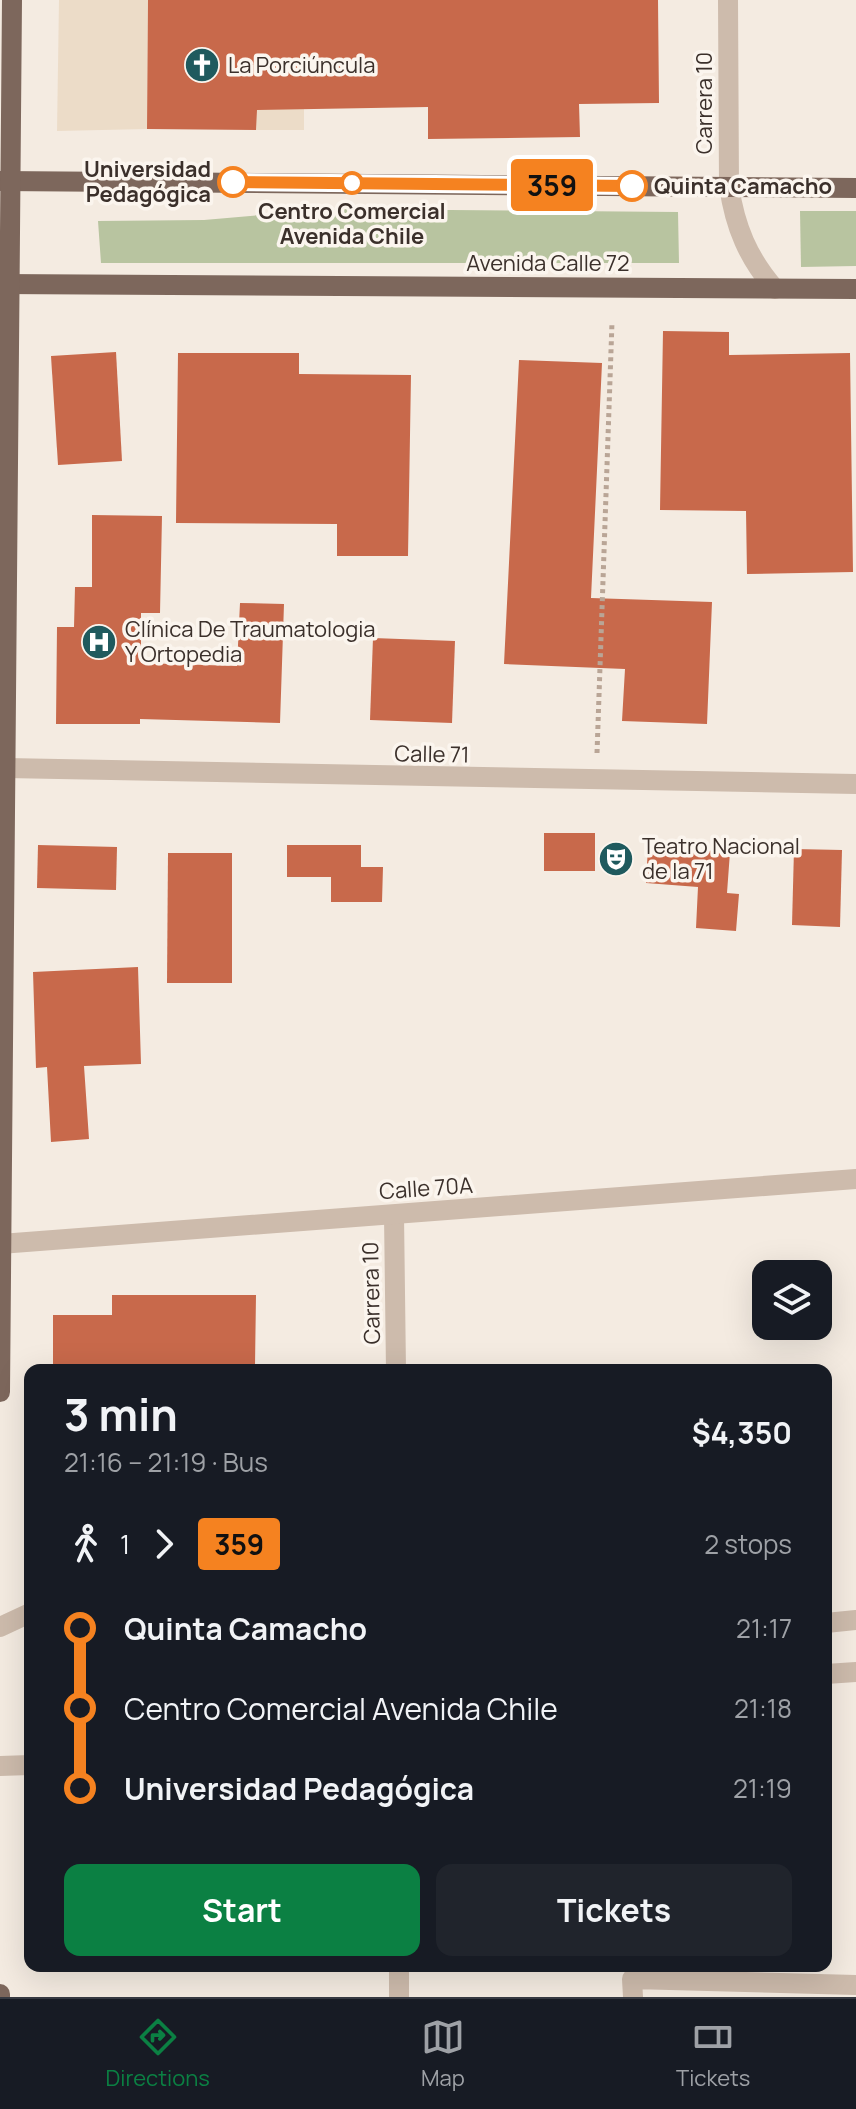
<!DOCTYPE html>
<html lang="en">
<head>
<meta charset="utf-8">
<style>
  :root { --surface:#171b24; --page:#20242c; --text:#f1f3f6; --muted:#9ea1a6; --line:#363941; --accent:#0b8043 }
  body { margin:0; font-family:Manrope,sans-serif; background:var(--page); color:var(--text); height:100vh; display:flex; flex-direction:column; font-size:30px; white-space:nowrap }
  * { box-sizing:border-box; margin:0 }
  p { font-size:26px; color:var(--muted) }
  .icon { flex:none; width:44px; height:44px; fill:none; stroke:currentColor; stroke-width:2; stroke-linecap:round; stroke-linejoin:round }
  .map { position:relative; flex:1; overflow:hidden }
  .panel { position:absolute; left:24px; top:1364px; width:808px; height:608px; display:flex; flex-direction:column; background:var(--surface); border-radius:16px; box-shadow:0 8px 32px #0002 }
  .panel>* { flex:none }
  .badge { padding:0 16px; border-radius:6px; font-size:28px; line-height:52px }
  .controls { position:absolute; left:752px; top:1260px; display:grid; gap:16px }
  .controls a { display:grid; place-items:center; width:80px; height:80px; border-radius:16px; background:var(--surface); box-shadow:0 8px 32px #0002; font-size:40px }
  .map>.badge { position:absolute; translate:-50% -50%; box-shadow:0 0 0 4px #fff }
  .legs { display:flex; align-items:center; gap:12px; height:88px; padding:0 40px; font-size:26px }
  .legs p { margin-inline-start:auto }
  .head { display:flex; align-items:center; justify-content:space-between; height:136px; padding:0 40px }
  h1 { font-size:44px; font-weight:700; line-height:60px }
  .button { display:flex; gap:16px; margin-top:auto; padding:16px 40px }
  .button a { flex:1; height:92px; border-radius:16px; background:var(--accent); color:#fff; font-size:32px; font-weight:700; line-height:92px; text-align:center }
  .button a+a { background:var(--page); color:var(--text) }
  ul { padding:0 40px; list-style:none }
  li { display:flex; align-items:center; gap:28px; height:80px; font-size:30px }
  li i { display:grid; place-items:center; width:12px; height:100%; margin:0 10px; background:currentColor }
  li i::after { content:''; width:20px; height:20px; margin:-10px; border:6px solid; border-radius:50%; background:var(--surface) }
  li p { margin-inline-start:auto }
  li:first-child i { background:linear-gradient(#0000 50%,currentColor 0) }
  li:last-child i { background:linear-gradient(currentColor 50%,#0000 0) }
  .tab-bar { display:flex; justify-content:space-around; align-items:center; height:112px; border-top:2px solid var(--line); background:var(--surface); font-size:22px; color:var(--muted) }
  .tab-bar a { display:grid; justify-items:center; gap:4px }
  .tab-bar .selected { color:var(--accent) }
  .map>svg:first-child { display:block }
</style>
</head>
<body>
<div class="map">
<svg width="856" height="1997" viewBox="0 0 856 1997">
  <rect width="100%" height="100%" fill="#f4ebe1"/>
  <g fill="#b8c4a0">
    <path d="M 328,209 L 678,212 L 679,263 L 101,263 L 98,221 L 204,220 Z"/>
    <path d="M 800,211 L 856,211 L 856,266 L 801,267 Z"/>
  </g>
  <g fill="#ecdcc8">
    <path d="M 59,0 L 148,0 L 147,129 L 57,131 Z"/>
    <path d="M 258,0 L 304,0 L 304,130 L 256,130 Z"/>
  </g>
  <g fill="#c8694b">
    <path d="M 148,0 L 658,0 L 659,103 L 579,104 L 580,137 L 428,139 L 428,107 L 257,110 L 256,130 L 147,129 Z"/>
    <path d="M 663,331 L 729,332 L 729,355 L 850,353 L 853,572 L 747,574 L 746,511 L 660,510 Z"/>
    <path d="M 116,352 L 122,461 L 58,465 L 51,356 Z"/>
    <path d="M 178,353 L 299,353 L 299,374 L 411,375 L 408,556 L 337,556 L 337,524 L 176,523 Z"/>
    <path d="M 519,360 L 602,363 L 591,598 L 712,602 L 707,724 L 622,721 L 625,669 L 504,664 Z"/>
    <path d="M 92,515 L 162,516 L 160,613 L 141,613 L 141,663 L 237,666 L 240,603 L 284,604 L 280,723 L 140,719 L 140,724 L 56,724 L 57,627 L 74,627 L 75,587 L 92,587 Z"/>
    <path d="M 373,638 L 455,641 L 452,723 L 370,720 Z"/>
    <rect x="544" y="833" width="51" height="38"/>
    <path d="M 38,845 L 117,847 L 116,890 L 37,888 Z"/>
    <path d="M 287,845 L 361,845 L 361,867 L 383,867 L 382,902 L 331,902 L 331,877 L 287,877 Z"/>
    <path d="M 648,846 L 730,852 L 727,893 L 739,894 L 736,931 L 696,928 L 698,887 L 646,883 Z"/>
    <path d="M 794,849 L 842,850 L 840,927 L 792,925 Z"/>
    <path d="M 168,853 L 232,853 L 232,983 L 167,983 Z"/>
    <path d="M 138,967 L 141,1064 L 84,1066 L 89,1139 L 51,1142 L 47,1067 L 36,1068 L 33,972 Z"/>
    <path d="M 112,1295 L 256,1295 L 255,1365 L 53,1370 L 53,1315 L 112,1315 Z"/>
  </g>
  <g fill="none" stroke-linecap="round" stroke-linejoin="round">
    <path stroke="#b9a596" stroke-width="5" stroke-dasharray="4 4" stroke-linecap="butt" d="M 597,753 L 612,322"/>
    <g stroke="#cdbbac" stroke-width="20">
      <path d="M 728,0 L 729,186 C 735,227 748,258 775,289"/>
      <path d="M 6,768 L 856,784"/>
      <path d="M 394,1215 L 396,1370"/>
      <path d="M 0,1244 L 856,1179"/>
      <path d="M 826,1623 L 856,1620"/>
      <path d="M 0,1627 L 30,1613"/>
      <path d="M 826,1674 L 856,1672"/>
      <path d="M 0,1766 L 30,1765"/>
      <path d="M 399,1997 L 399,1966"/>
      <path d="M 633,1997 L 632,1979 L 856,1985"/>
    </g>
    <g stroke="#7d675c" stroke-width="20">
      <path d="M 0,181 L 856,188"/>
      <path d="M 0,284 L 856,289"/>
      <path d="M 0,1392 L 12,0"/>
      <path d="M 0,1994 L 0,1997"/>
    </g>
  </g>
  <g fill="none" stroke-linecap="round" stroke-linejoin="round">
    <g stroke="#fff" stroke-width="18">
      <path id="line-1" d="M 233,182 L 632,186"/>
    </g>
    <use href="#line-1" stroke="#f58220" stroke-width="12"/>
  </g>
  <defs>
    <g id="church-disc" transform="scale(1.8)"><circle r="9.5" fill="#1f5a5e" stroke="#fbf5ee"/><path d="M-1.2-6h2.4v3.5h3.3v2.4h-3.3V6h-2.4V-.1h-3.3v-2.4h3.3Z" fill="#fff"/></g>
    <g id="hospital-disc" transform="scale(1.8)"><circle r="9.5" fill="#1f5a5e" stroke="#fbf5ee"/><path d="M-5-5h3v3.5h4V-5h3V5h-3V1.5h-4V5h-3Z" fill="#fff"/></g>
    <g id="theatre-disc" transform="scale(1.8)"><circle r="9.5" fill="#1f5a5e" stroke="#fbf5ee"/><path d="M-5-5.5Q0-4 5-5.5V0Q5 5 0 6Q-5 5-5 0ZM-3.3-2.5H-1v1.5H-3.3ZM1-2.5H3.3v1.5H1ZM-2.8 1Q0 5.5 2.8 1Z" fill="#fff"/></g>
  </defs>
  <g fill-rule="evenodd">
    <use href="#church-disc" x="202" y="65"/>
    <use href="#hospital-disc" x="99" y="642"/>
    <use href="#theatre-disc" x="616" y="859"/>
  </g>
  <g fill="#fff" stroke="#f58220" stroke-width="4">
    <circle cx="233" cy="182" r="14"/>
    <circle cx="352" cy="183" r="10"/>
    <circle cx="632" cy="186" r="14"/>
  </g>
  <g text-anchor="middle" stroke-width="7" stroke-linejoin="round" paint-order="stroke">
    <g font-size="22" fill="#3b302b" stroke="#fbf5ee" text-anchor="start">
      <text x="228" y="73">La Porciúncula</text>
      <text x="125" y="637">Clínica De Traumatologia<tspan x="125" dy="25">Y Ortopedia</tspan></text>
      <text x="642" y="854">Teatro Nacional<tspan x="642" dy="25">de la 71</tspan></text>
    </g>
    <g font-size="22" fill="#3b302b" stroke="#fbf5ee">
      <text transform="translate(704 103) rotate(-90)" y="8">Carrera 10</text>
      <text x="548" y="271">Avenida Calle 72</text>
      <text transform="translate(432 754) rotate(1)" y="8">Calle 71</text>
      <text transform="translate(426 1188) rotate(-4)" y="8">Calle 70A</text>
      <text transform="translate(371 1293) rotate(-91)" y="8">Carrera 10</text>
    </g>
    <g font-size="22" font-weight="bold" fill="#3b302b" stroke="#fbf5ee" text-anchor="end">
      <text x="211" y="177">Universidad<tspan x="211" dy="25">Pedagógica</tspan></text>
      <text x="654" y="194" text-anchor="start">Quinta Camacho</text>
      <text x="352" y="219" text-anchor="middle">Centro Comercial<tspan x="352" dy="25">Avenida Chile</tspan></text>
    </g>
  </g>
</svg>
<div class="controls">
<a><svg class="icon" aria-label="layers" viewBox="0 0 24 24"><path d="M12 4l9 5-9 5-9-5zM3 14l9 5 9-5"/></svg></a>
</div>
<b class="badge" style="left:552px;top:185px;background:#f58220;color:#111">359</b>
<section class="panel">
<div class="head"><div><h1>3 min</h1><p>21:16 – 21:19 · Bus</p></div><b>$4,350</b></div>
<div class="legs"><svg class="icon" aria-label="walk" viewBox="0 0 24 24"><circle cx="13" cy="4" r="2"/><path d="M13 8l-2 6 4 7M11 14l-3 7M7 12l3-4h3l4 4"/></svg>1<svg class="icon" aria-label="forward" viewBox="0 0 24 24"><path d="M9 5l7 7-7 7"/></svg><b class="badge" style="background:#f58220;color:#111">359</b><p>2 stops</p></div>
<ul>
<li><i style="color:#f58220"></i><b>Quinta Camacho</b><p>21:17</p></li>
<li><i style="color:#f58220"></i><span>Centro Comercial Avenida Chile</span><p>21:18</p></li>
<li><i style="color:#f58220"></i><b>Universidad Pedagógica</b><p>21:19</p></li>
</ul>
<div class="button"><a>Start</a><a>Tickets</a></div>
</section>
</div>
<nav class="tab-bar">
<a class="selected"><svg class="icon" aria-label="directions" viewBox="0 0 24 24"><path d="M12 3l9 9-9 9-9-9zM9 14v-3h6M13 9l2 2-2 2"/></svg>Directions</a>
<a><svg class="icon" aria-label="map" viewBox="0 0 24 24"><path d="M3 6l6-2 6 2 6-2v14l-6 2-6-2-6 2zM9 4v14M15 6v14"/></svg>Map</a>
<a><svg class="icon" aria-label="tickets" viewBox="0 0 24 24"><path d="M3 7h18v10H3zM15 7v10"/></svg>Tickets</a>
</nav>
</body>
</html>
